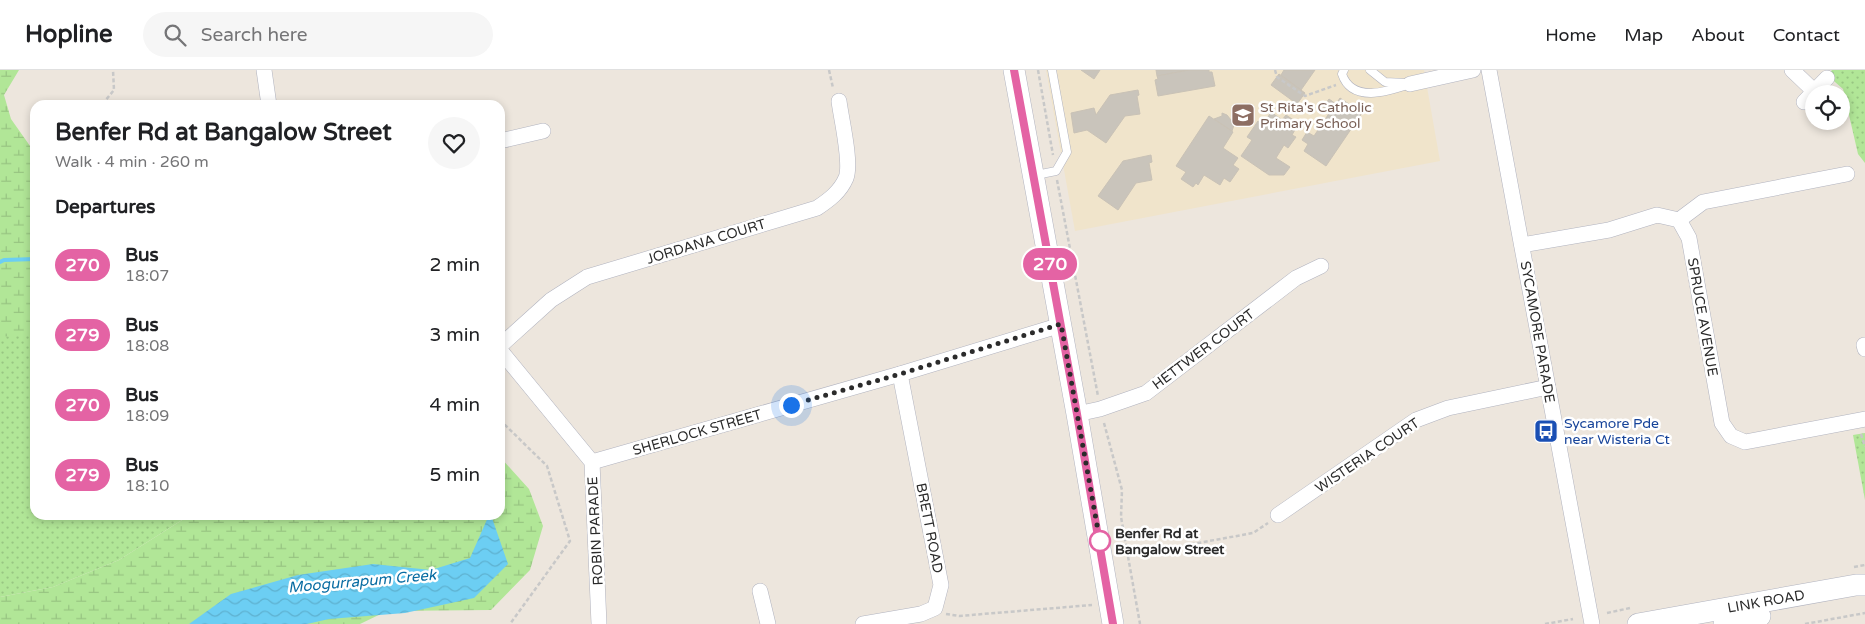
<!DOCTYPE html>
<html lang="en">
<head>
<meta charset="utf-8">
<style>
  :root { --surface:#fff; --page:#f6f6f6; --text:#202124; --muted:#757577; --line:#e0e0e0 }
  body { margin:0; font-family:"Varela Round",sans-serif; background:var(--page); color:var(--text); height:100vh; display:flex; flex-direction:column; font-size:19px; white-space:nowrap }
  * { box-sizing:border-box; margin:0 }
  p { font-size:16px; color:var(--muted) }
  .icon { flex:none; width:28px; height:28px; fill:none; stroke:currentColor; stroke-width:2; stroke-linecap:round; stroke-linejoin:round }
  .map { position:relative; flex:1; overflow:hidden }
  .sheet { position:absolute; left:30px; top:30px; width:475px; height:420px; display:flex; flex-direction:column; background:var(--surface); border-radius:15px; box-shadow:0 2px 8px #0003 }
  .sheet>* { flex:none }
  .badge { padding:0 10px; border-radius:16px; font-size:18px; line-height:32px }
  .fabs { position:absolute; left:1805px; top:15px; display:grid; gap:10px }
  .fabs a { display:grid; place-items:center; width:45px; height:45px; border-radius:50%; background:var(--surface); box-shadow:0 2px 8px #0003; font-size:25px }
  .you { position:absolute; width:25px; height:25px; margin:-12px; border:4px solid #fff; border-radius:50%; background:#1a73e8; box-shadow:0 0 0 8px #1a73e833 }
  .map>.badge { position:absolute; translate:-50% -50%; box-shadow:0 0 0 2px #fff }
  h2 { padding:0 25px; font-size:19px; line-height:45px }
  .round { display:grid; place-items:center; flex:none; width:52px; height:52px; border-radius:26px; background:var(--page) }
  .headline { display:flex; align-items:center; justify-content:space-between; height:85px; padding:0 25px }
  h1 { font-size:24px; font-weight:800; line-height:38px }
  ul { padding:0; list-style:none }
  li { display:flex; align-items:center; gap:15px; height:70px; padding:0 25px }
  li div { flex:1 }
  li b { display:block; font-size:19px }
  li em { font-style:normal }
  li .badge { min-width:55px; font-weight:700; text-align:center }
  header { display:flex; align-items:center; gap:30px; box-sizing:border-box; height:70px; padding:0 25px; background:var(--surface); border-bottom:1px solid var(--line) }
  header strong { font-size:24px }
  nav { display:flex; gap:28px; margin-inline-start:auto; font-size:18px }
  .search { width:350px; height:45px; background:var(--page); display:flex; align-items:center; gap:12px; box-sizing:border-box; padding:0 18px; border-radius:28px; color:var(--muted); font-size:19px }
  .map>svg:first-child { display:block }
</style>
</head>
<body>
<header>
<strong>Hopline</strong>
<div class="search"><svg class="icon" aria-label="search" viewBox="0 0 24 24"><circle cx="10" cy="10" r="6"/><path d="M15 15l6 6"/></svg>Search here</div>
<nav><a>Home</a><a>Map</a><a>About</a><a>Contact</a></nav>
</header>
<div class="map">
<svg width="1865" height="554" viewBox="0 0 1865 554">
  <defs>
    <pattern id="grass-dots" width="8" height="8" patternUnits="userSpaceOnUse" patternTransform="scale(1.25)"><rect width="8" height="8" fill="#b1e697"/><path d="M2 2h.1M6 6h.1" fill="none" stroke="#98c582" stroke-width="1.8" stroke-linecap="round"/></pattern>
    <pattern id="wetland-marsh" width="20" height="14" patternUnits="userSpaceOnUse" patternTransform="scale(1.25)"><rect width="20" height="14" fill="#b1e697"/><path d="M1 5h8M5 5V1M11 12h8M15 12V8" fill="none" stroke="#98c582"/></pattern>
    <pattern id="water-waves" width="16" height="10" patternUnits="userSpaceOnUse" patternTransform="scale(1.25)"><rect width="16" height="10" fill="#6ccef3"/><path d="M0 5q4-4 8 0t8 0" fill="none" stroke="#5eb1d0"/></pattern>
  </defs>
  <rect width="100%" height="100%" fill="#ede6dd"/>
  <path fill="#f0e4cb" d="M 1046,0 L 1424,0 L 1440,91 L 1075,161 Z"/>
  <g fill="url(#grass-dots)">
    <path d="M 1832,0 L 1865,0 L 1865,93 L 1858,84 L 1843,19 L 1827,5 Z"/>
    <path d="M 35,189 L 35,445 L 190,445 L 119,490 L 53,517 L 0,527 L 0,192 Z"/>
    <path d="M 1865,363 L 1865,430 L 1853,365 Z"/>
  </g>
  <g fill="url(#wetland-marsh)">
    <path d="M 0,0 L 19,0 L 4,25 L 11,49 L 35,83 L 35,264 L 0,267 Z"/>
    <path d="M 500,387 L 529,419 L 543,456 L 530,500 L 491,540 L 387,541 L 360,554 L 0,554 L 0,527 L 53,517 L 119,490 L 190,445 L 500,445 Z"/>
  </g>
  <path fill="url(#water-waves)" d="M 489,445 L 491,445 L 508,494 L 474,528 L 405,543 L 329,549 L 307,554 L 189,554 L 231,524 L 298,505 L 373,494 L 431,500 L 470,488 Z"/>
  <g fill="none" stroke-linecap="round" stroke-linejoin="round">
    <path stroke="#6ccef3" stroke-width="4" d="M 0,192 L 4,190 L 35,189"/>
  </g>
  <g fill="#c9c4bb" stroke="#c9c2b6">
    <path d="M 1081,0 L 1100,0 L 1094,9 Z"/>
    <path d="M 1156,0 L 1189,0 L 1157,6 Z"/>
    <path d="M 1189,0 L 1209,0 L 1209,2 L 1212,2 L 1215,16 L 1158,26 L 1155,10 L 1158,9 L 1157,6 Z"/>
    <path d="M 1284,0 L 1315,0 L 1301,20 L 1281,5 Z"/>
    <path d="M 1279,4 L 1305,23 L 1297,34 L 1271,15 Z"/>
    <path d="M 1138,20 L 1139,25 L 1137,26 L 1140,44 L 1125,46 L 1106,73 L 1087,60 L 1074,63 L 1071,43 L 1094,38 L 1096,45 L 1110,25 Z"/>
    <path d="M 1340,28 L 1362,43 L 1326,96 L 1304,81 L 1308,74 L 1302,70 L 1307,62 L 1314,66 L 1330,42 L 1323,37 L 1329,29 L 1336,34 Z"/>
    <path d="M 1271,42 L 1282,50 L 1286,45 L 1295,51 L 1292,56 L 1296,58 L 1292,65 L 1296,67 L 1288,78 L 1284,75 L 1276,88 L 1290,97 L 1284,105 L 1269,105 L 1241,86 L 1252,70 L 1247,67 L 1258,51 L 1263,55 Z"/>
    <path d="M 1222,43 L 1227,45 L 1231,50 L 1233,48 L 1234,55 L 1232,61 L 1214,49 L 1222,46 Z"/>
    <path d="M 1209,46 L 1233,62 L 1223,78 L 1238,88 L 1233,95 L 1239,99 L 1230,112 L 1224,108 L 1220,115 L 1204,105 L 1198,115 L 1196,113 L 1193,117 L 1181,109 L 1186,102 L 1176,96 Z"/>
    <path d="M 1151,85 L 1152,92 L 1149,93 L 1152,110 L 1136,113 L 1118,140 L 1098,126 L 1123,91 Z"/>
  </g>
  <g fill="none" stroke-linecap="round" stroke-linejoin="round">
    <g stroke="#b1b3bf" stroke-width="9">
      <g id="lane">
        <path d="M 1344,0 L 1342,4 C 1352,34 1389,21 1410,14"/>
        <path d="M 1370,0 L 1385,12 L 1406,13"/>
        <path d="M 1036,105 L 1056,101 L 1067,82 L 1052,0"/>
      </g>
    </g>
    <g stroke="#b1b3bf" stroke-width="16">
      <g id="street">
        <path d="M 264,0 L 269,35"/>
        <path d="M 1489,0 L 1592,554"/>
        <path d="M 1792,0 L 1814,21"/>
        <path d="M 1410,14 L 1473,0"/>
        <path d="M 1804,32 L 1827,8"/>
        <path d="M 500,71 L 543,61"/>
        <path d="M 1679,150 L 1703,132 L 1847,104"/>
        <path d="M 1522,175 L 1609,160 L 1657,145 L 1679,150 L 1689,168 L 1722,353 L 1731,366 L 1745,372 L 1865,349"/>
        <path d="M 1864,275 L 1865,279"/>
        <path d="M 500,276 L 551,230 L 587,207 L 817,138 C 829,130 840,122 846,108 C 852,93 841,48 839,31"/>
        <path d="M 500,280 L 592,392 L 599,554"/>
        <path d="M 1077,344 L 1100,339 L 1146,323 L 1296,208 L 1321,196"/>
        <path d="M 592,392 L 900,304 L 1061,255"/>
        <path d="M 1278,445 L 1416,350 L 1448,338 L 1548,317"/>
        <path d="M 760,521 L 768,554"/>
        <path d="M 863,554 L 921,544 L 935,538 L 941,515 L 900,304"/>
      </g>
    </g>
    <g stroke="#b1b3bf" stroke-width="22">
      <g id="secondary">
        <path d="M 1014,0 L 1077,344 L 1113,554"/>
        <path d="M 1638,554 L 1856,515 L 1865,515"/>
        <path d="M 1724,554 L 1760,546"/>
      </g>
    </g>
    <g stroke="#c8c8c8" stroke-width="2.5" stroke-dasharray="4 2.5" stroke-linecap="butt">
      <path d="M 829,0 L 833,18"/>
      <path d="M 1038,0 L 1053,85"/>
      <path d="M 1275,0 L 1277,7 L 1305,26 L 1336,15"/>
      <path d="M 106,35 L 105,31 L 114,20 L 113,0"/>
      <path d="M 1057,110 L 1098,326"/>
      <path d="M 500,350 L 547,396 L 570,471 L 510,554"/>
      <path d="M 1104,353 L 1122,420 L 1121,447 L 1140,554"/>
      <path d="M 1861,364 L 1865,377"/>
      <path d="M 1127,486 L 1253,463 L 1268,453"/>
      <path d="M 1854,497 L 1865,495"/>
      <path d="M 1607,543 L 1630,538"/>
      <path d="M 946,544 L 959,546 L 1092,535"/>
      <path d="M 1545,554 L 1573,549"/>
      <path d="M 1805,554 L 1865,543"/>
    </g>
    <use href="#lane" stroke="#fff" stroke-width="8"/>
    <use href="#street" stroke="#fff" stroke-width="15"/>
    <use href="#secondary" stroke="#fff" stroke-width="21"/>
  </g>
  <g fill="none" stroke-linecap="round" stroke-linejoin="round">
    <g stroke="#fff" stroke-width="11">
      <path id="line" d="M 1014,0 L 1077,344 L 1113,554"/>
    </g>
    <use href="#line" stroke="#e463a4" stroke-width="8"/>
    <path stroke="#2b2b2b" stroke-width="5" stroke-dasharray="0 9" d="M 791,335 L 900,304 L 1061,254 L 1101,477 L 1100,471"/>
  </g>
  <defs>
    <g id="school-square" transform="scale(1.25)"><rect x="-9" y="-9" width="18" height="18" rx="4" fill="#8d6e63" stroke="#fff"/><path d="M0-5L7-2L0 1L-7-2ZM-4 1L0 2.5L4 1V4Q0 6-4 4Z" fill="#fff"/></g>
    <g id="bus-square" transform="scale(1.25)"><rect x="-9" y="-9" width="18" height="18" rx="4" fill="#1a4fb4" stroke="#fff"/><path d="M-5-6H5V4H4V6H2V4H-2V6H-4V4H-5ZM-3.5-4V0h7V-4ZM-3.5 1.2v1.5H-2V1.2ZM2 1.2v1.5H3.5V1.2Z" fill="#fff"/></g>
  </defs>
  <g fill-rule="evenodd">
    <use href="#school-square" x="1243" y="45"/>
    <use href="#bus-square" x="1546" y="361"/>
  </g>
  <circle fill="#fff" stroke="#e463a4" stroke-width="2.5" cx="1100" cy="471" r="10"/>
  <g text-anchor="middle" stroke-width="5" stroke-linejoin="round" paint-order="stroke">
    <g font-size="14" fill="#785e54" stroke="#fff" text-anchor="start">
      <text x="1260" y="42">St Rita's Catholic<tspan x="1260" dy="16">Primary School</tspan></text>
    </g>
    <g font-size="14" fill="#2b2b2b" stroke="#fff">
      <text transform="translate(706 171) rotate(-17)" y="5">JORDANA COURT</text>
      <text transform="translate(1703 247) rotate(80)" y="5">SPRUCE AVENUE</text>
      <text transform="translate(1538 262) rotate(80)" y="5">SYCAMORE PARADE</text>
      <text transform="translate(1203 279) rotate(-37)" y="5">HETTWER COURT</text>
      <text transform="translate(697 362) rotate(-16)" y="5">SHERLOCK STREET</text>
      <text transform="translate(1367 385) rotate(-34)" y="5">WISTERIA COURT</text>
      <text transform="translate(930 458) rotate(79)" y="5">BRETT ROAD</text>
      <text transform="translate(595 461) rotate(-93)" y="5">ROBIN PARADE</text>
      <text transform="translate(1766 531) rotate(-10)" y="5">LINK ROAD</text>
    </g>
    <g font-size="14" fill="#164399" stroke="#fff" text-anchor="start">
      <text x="1564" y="358">Sycamore Pde<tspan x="1564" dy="16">near Wisteria Ct</tspan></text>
    </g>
    <g font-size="14" font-weight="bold" fill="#2b2b2b" stroke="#fff" text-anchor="start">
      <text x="1115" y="468">Benfer Rd at<tspan x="1115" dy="16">Bangalow Street</tspan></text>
    </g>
    <g font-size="15" font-style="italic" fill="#086ca2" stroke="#fff">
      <text transform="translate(362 511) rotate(-5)" y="5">Moogurrapum Creek</text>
    </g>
  </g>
</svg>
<div class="fabs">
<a><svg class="icon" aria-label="locate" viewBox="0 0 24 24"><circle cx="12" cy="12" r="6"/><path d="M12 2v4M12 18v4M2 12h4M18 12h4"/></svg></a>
</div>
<div class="you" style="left:791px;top:335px"></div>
<b class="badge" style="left:1050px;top:194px;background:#e463a4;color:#fff">270</b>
<section class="sheet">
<div class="headline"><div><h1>Benfer Rd at Bangalow Street</h1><p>Walk · 4 min · 260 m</p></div><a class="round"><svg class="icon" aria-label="heart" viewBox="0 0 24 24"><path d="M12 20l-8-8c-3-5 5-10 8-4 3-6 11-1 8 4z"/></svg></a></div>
<h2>Departures</h2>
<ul>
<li><span class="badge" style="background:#e463a4;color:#fff">270</span><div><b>Bus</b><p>18:07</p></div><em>2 min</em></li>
<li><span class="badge" style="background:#e463a4;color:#fff">279</span><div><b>Bus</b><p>18:08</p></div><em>3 min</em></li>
<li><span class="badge" style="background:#e463a4;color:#fff">270</span><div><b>Bus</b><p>18:09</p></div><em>4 min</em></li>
<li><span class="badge" style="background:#e463a4;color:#fff">279</span><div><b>Bus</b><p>18:10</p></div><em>5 min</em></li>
</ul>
</section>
</div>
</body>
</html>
